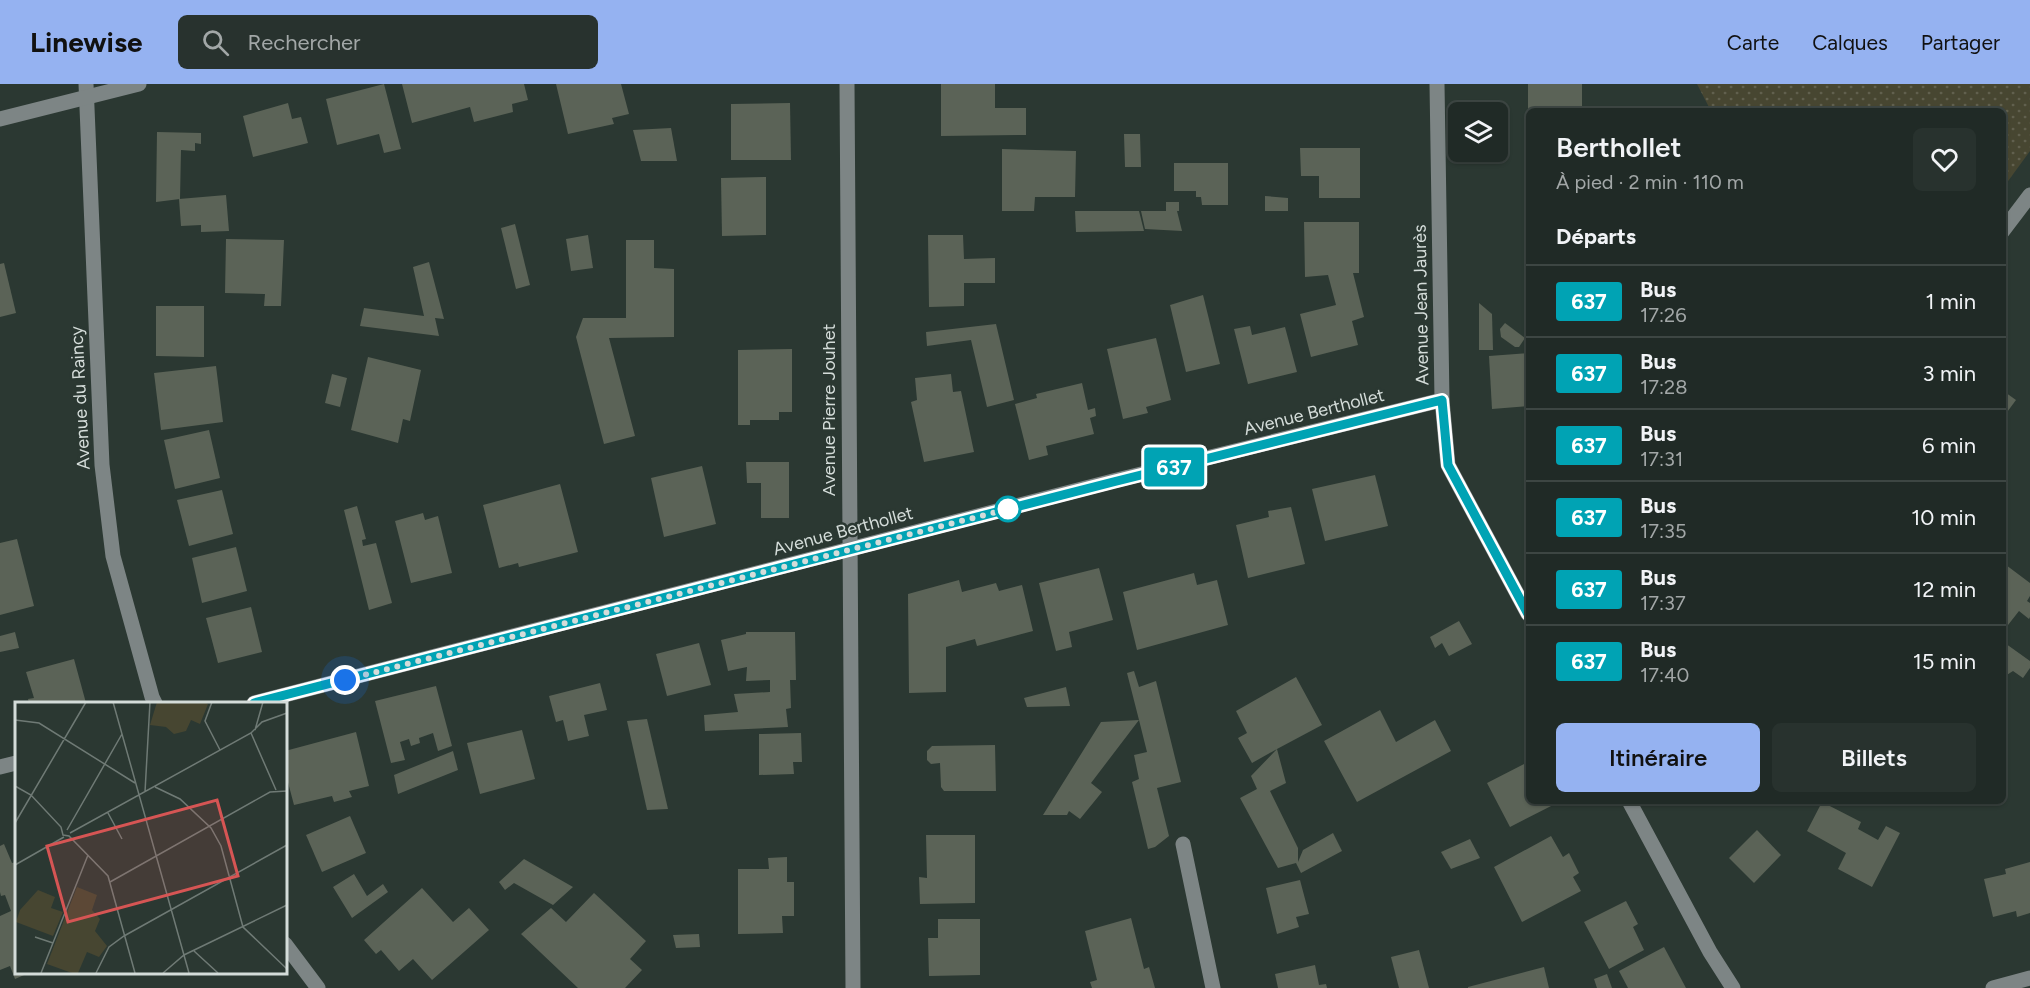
<!DOCTYPE html>
<html lang="fr">
<head>
<meta charset="utf-8">
<style>
  :root { --surface:#202a26; --page:#28322e; --text:#f1f3f6; --muted:#a2a7a7; --line:#3d4643; --accent:#95b2f1 }
  body { margin:0; font-family:Figtree,sans-serif; background:var(--page); color:var(--text); height:100vh; display:flex; flex-direction:column; font-size:22px; white-space:nowrap }
  * { box-sizing:border-box; margin:0 }
  p { font-size:20px; color:var(--muted) }
  .icon { flex:none; width:33px; height:33px; fill:none; stroke:currentColor; stroke-width:2; stroke-linecap:round; stroke-linejoin:round }
  .map { position:relative; flex:1; overflow:hidden }
  .details { position:absolute; left:1526px; top:24px; width:480px; height:696px; display:flex; flex-direction:column; background:var(--surface); border-radius:9px; box-shadow:0 2px 4px #0004,0 0 0 2px var(--line) }
  .details>* { flex:none }
  .badge { padding:0 12px; border-radius:4px; font-size:21px; line-height:39px }
  .tools { position:absolute; left:1448px; top:18px; display:grid; gap:12px }
  .tools a { display:grid; place-items:center; width:60px; height:60px; border-radius:9px; background:var(--surface); box-shadow:0 2px 4px #0004,0 0 0 2px var(--line); font-size:30px }
  .you { position:absolute; width:30px; height:30px; margin:-15px; border:4px solid #fff; border-radius:50%; background:#1a73e8; box-shadow:0 0 0 9px #1a73e833 }
  .map>.badge { position:absolute; translate:-50% -50%; box-shadow:0 0 0 3px #fff }
  h2 { padding:0 30px; font-size:22px; line-height:54px }
  .round { display:grid; place-items:center; flex:none; width:63px; height:63px; border-radius:9px; background:var(--page) }
  .headline { display:flex; align-items:center; justify-content:space-between; height:102px; padding:0 30px }
  h1 { font-size:28px; font-weight:600; line-height:45px }
  .primary-button { display:flex; gap:12px; margin-top:auto; padding:12px 30px }
  .primary-button a { flex:1; height:69px; border-radius:9px; background:var(--accent); color:#111; font-size:24px; font-weight:600; line-height:69px; text-align:center }
  .primary-button a+a { background:var(--page); color:var(--text) }
  ul { padding:0; list-style:none }
  li { display:flex; align-items:center; gap:18px; height:72px; padding:0 30px; border-top:2px solid var(--line) }
  li div { flex:1 }
  li b { display:block; font-size:22px }
  li em { font-style:normal }
  li .badge { min-width:66px; font-weight:700; text-align:center }
  header { display:flex; align-items:center; gap:36px; box-sizing:border-box; height:84px; padding:0 30px; background:var(--accent); color:#111 }
  header strong { font-size:28px }
  nav { display:flex; gap:33px; margin-inline-start:auto; font-size:21px }
  .search { width:420px; height:54px; background:var(--page); display:flex; align-items:center; gap:15px; box-sizing:border-box; padding:0 21px; border-radius:9px; color:var(--muted); font-size:22px }
  .map>svg:first-child { display:block }
</style>
</head>
<body>
<header>
<strong>Linewise</strong>
<div class="search"><svg class="icon" aria-label="search" viewBox="0 0 24 24"><circle cx="10" cy="10" r="6"/><path d="M15 15l6 6"/></svg>Rechercher</div>
<nav><a>Carte</a><a>Calques</a><a>Partager</a></nav>
</header>
<div class="map">
<svg width="2030" height="904" viewBox="0 0 2030 904">
  <defs>
    <pattern id="park-dots" width="8" height="8" patternUnits="userSpaceOnUse" patternTransform="scale(1.5)"><rect width="8" height="8" fill="#474631"/><path d="M2 2h.1M6 6h.1" fill="none" stroke="#61604e" stroke-width="1.8" stroke-linecap="round"/></pattern>
  </defs>
  <rect width="100%" height="100%" fill="#2b3832"/>
  <path fill="url(#park-dots)" d="M 1697,0 L 2030,0 L 2030,67 L 2003,104 L 2002,27 L 1711,27 Z"/>
  <g fill="#5b6357">
    <path d="M 384,0 L 401,65 L 384,69 L 379,50 L 337,61 L 326,15 Z"/>
    <path d="M 402,0 L 524,0 L 528,16 L 512,20 L 513,28 L 474,38 L 470,23 L 412,39 Z"/>
    <path d="M 556,0 L 621,0 L 629,30 L 612,34 L 614,40 L 568,50 Z"/>
    <path d="M 941,0 L 995,0 L 995,24 L 1026,24 L 1026,51 L 941,52 Z"/>
    <rect x="1528" y="0" width="54" height="27"/>
    <path d="M 288,19 L 292,35 L 301,33 L 308,59 L 253,73 L 243,32 Z"/>
    <path d="M 790,19 L 791,76 L 731,76 L 731,20 Z"/>
    <path d="M 1478,21 L 1502,21 L 1503,72 L 1478,72 L 1478,68 L 1497,68 L 1497,28 L 1478,28 Z"/>
    <path d="M 671,44 L 677,77 L 641,77 L 633,46 Z"/>
    <path d="M 157,48 L 201,49 L 201,60 L 195,59 L 195,67 L 181,66 L 180,115 L 156,118 Z"/>
    <path d="M 1124,50 L 1140,50 L 1141,83 L 1125,83 Z"/>
    <path d="M 1300,64 L 1360,64 L 1360,114 L 1319,114 L 1319,92 L 1301,92 Z"/>
    <path d="M 1002,65 L 1076,67 L 1075,113 L 1035,113 L 1034,127 L 1002,127 Z"/>
    <path d="M 1174,79 L 1228,79 L 1228,121 L 1202,121 L 1201,113 L 1196,113 L 1196,107 L 1174,107 Z"/>
    <path d="M 766,93 L 766,151 L 722,152 L 721,94 Z"/>
    <path d="M 226,111 L 229,147 L 201,148 L 201,141 L 181,142 L 179,115 Z"/>
    <path d="M 1265,112 L 1288,114 L 1288,127 L 1265,127 Z"/>
    <path d="M 1166,118 L 1179,118 L 1179,127 L 1177,127 L 1182,147 L 1145,145 L 1141,127 L 1166,127 Z"/>
    <path d="M 1075,127 L 1139,127 L 1144,147 L 1076,148 Z"/>
    <path d="M 1304,138 L 1359,138 L 1359,189 L 1353,189 L 1364,233 L 1352,237 L 1358,261 L 1311,273 L 1300,230 L 1336,221 L 1328,191 L 1305,193 Z"/>
    <path d="M 515,140 L 530,201 L 516,205 L 501,144 Z"/>
    <path d="M 588,151 L 593,184 L 571,187 L 566,155 Z"/>
    <path d="M 928,151 L 963,151 L 964,175 L 995,174 L 995,199 L 964,199 L 964,222 L 929,223 Z"/>
    <path d="M 226,155 L 284,156 L 281,222 L 264,222 L 265,210 L 225,209 Z"/>
    <path d="M 626,156 L 654,156 L 654,184 L 674,185 L 674,253 L 609,254 L 635,352 L 604,360 L 576,253 L 583,234 L 626,234 Z"/>
    <path d="M 429,178 L 444,235 L 435,234 L 439,252 L 360,242 L 364,224 L 424,232 L 413,183 Z"/>
    <path d="M 4,179 L 16,229 L 0,233 L 0,180 Z"/>
    <path d="M 1203,211 L 1220,280 L 1186,288 L 1170,221 Z"/>
    <path d="M 1479,219 L 1492,230 L 1493,266 L 1479,266 Z"/>
    <path d="M 156,222 L 204,222 L 204,273 L 156,272 Z"/>
    <path d="M 1505,239 L 1525,254 L 1519,263 L 1515,263 L 1501,253 L 1500,245 Z"/>
    <path d="M 996,240 L 1014,316 L 987,323 L 971,256 L 927,262 L 926,248 Z"/>
    <path d="M 1250,242 L 1252,251 L 1285,243 L 1297,288 L 1248,300 L 1234,245 Z"/>
    <path d="M 1156,254 L 1171,316 L 1146,323 L 1148,329 L 1123,335 L 1107,265 Z"/>
    <path d="M 792,265 L 792,328 L 779,328 L 779,336 L 750,336 L 750,341 L 738,341 L 738,266 Z"/>
    <path d="M 1528,269 L 1528,322 L 1492,325 L 1489,272 Z"/>
    <path d="M 368,273 L 421,286 L 410,337 L 403,335 L 398,359 L 351,346 Z"/>
    <path d="M 216,282 L 223,338 L 161,346 L 154,289 Z"/>
    <path d="M 332,290 L 347,294 L 340,323 L 325,319 Z"/>
    <path d="M 951,290 L 953,308 L 961,307 L 974,368 L 924,378 L 911,318 L 917,316 L 915,294 Z"/>
    <path d="M 1082,299 L 1088,326 L 1095,324 L 1096,332 L 1090,334 L 1094,350 L 1046,362 L 1048,371 L 1029,376 L 1015,320 L 1037,314 L 1036,310 Z"/>
    <path d="M 2002,306 L 2016,316 L 2002,335 Z"/>
    <path d="M 209,346 L 220,394 L 175,405 L 164,356 Z"/>
    <path d="M 746,378 L 789,378 L 789,434 L 761,434 L 761,399 L 747,399 Z"/>
    <path d="M 702,382 L 716,440 L 664,453 L 651,394 Z"/>
    <path d="M 1375,391 L 1388,442 L 1325,457 L 1312,405 Z"/>
    <path d="M 560,400 L 578,468 L 519,483 L 518,479 L 499,484 L 483,421 Z"/>
    <path d="M 222,406 L 233,450 L 189,462 L 177,416 Z"/>
    <path d="M 357,422 L 366,455 L 362,456 L 363,462 L 376,459 L 392,519 L 369,526 L 344,426 Z"/>
    <path d="M 1291,423 L 1305,480 L 1248,494 L 1236,441 L 1269,433 L 1268,427 Z"/>
    <path d="M 423,429 L 425,436 L 438,432 L 452,489 L 411,499 L 395,437 Z"/>
    <path d="M 17,455 L 34,522 L 0,531 L 0,459 Z"/>
    <path d="M 236,463 L 247,507 L 202,519 L 192,474 Z"/>
    <path d="M 2002,478 L 2030,499 L 2030,512 L 2027,517 L 2030,519 L 2030,533 L 2029,535 L 2019,527 L 2008,541 L 2004,539 L 2002,541 Z"/>
    <path d="M 1099,484 L 1113,536 L 1069,548 L 1072,563 L 1056,567 L 1039,499 Z"/>
    <path d="M 1194,489 L 1197,501 L 1217,496 L 1228,541 L 1137,566 L 1123,508 Z"/>
    <path d="M 959,496 L 962,508 L 996,499 L 999,507 L 1022,501 L 1033,547 L 977,562 L 975,555 L 946,563 L 946,608 L 909,609 L 908,510 Z"/>
    <path d="M 251,523 L 262,568 L 218,579 L 206,534 Z"/>
    <path d="M 1459,537 L 1472,560 L 1449,572 L 1442,559 L 1435,564 L 1430,553 Z"/>
    <path d="M 15,548 L 19,564 L 0,568 L 0,552 Z"/>
    <path d="M 746,548 L 795,548 L 796,596 L 790,596 L 791,624 L 786,625 L 788,643 L 705,647 L 704,631 L 738,628 L 734,610 L 770,608 L 770,596 L 746,597 L 747,583 L 728,587 L 721,556 L 746,550 Z"/>
    <path d="M 2002,557 L 2030,577 L 2030,584 L 2023,594 L 2013,587 L 2002,594 Z"/>
    <path d="M 699,559 L 711,601 L 667,612 L 656,570 Z"/>
    <path d="M 74,575 L 86,619 L 29,619 L 28,615 L 34,614 L 26,588 Z"/>
    <path d="M 1134,587 L 1139,603 L 1156,597 L 1181,698 L 1157,704 L 1169,752 L 1155,763 L 1148,765 L 1132,698 L 1139,695 L 1134,671 L 1147,668 L 1139,636 L 1091,699 L 1102,708 L 1080,735 L 1069,727 L 1067,731 L 1043,731 L 1101,638 L 1139,636 L 1127,589 Z"/>
    <path d="M 1296,593 L 1322,641 L 1277,665 L 1286,699 L 1270,707 L 1298,764 L 1298,778 L 1303,766 L 1333,749 L 1342,767 L 1301,789 L 1296,779 L 1278,784 L 1240,714 L 1257,705 L 1251,692 L 1277,665 L 1252,679 L 1238,654 L 1247,649 L 1236,627 Z"/>
    <path d="M 600,599 L 607,626 L 584,631 L 589,652 L 568,657 L 563,636 L 556,638 L 549,612 Z"/>
    <path d="M 436,602 L 452,662 L 438,667 L 433,649 L 419,654 L 420,659 L 411,662 L 409,655 L 400,658 L 405,676 L 391,679 L 375,617 Z"/>
    <path d="M 1066,603 L 1070,622 L 1027,623 L 1024,614 Z"/>
    <path d="M 1380,626 L 1396,658 L 1435,636 L 1451,667 L 1357,718 L 1324,657 Z"/>
    <path d="M 647,635 L 668,725 L 647,726 L 627,637 Z"/>
    <path d="M 522,646 L 535,695 L 480,710 L 467,659 Z"/>
    <path d="M 356,648 L 369,702 L 349,707 L 352,713 L 334,718 L 332,712 L 294,721 L 285,687 L 285,667 Z"/>
    <path d="M 801,649 L 802,678 L 793,678 L 794,690 L 759,691 L 759,650 Z"/>
    <path d="M 995,661 L 996,707 L 944,707 L 941,703 L 940,679 L 931,680 L 927,676 L 927,667 L 932,662 Z"/>
    <path d="M 453,667 L 458,686 L 398,710 L 394,691 Z"/>
    <path d="M 1528,678 L 1528,717 L 1556,717 L 1557,719 L 1510,743 L 1487,699 Z"/>
    <path d="M 1822,718 L 1861,738 L 1858,745 L 1878,756 L 1886,742 L 1900,749 L 1872,803 L 1838,785 L 1846,769 L 1807,747 Z"/>
    <path d="M 350,732 L 366,769 L 322,788 L 306,751 Z"/>
    <path d="M 1757,746 L 1781,771 L 1754,799 L 1729,774 Z"/>
    <path d="M 926,751 L 975,751 L 975,819 L 920,820 L 919,793 L 927,794 Z"/>
    <path d="M 1551,752 L 1563,773 L 1569,769 L 1579,789 L 1573,793 L 1581,807 L 1522,838 L 1494,783 Z"/>
    <path d="M 1470,755 L 1480,774 L 1451,785 L 1441,768 Z"/>
    <path d="M 4,760 L 12,779 L 16,778 L 16,888 L 31,888 L 15,895 L 10,882 L 0,886 L 0,832 L 11,827 L 5,811 L 1,812 L 0,808 L 0,762 Z"/>
    <path d="M 787,773 L 787,798 L 794,798 L 794,832 L 782,832 L 783,849 L 738,850 L 738,785 L 769,785 L 768,774 Z"/>
    <path d="M 524,775 L 573,803 L 553,821 L 514,799 L 505,806 L 499,798 Z"/>
    <path d="M 2030,778 L 2030,829 L 2017,833 L 2016,827 L 1993,833 L 1984,795 L 2006,790 L 2005,785 Z"/>
    <path d="M 354,790 L 367,812 L 383,800 L 388,808 L 352,834 L 333,803 Z"/>
    <path d="M 1300,796 L 1309,830 L 1296,833 L 1299,843 L 1277,850 L 1266,804 Z"/>
    <path d="M 422,804 L 453,838 L 469,824 L 489,846 L 432,896 L 413,875 L 399,887 L 381,866 L 376,870 L 364,856 Z"/>
    <path d="M 594,809 L 646,857 L 630,875 L 642,886 L 625,904 L 578,904 L 521,850 L 551,824 L 566,838 Z"/>
    <path d="M 1626,817 L 1638,840 L 1633,843 L 1644,866 L 1609,885 L 1584,838 Z"/>
    <path d="M 1131,834 L 1144,885 L 1149,883 L 1155,904 L 1092,904 L 1090,898 L 1097,896 L 1085,847 Z"/>
    <path d="M 938,835 L 980,835 L 980,891 L 929,892 L 928,854 L 938,854 Z"/>
    <path d="M 699,850 L 700,863 L 676,864 L 673,851 Z"/>
    <path d="M 1664,863 L 1686,904 L 1628,904 L 1619,887 Z"/>
    <path d="M 1419,866 L 1429,904 L 1399,904 L 1391,873 Z"/>
    <path d="M 1315,881 L 1319,901 L 1326,900 L 1327,904 L 1278,904 L 1275,890 Z"/>
    <path d="M 1544,883 L 1549,904 L 1468,904 L 1468,903 Z"/>
    <path d="M 1607,890 L 1612,904 L 1597,904 L 1594,895 Z"/>
  </g>
  <g fill="none" stroke-linecap="round" stroke-linejoin="round">
    <g stroke="#7d8585" stroke-width="15">
      <path d="M 86,0 L 102,381 L 113,472 L 152,613 L 155,619"/>
      <path d="M 847,0 L 853,904"/>
      <path d="M 1437,0 L 1442,316 L 1448,381 L 1528,530"/>
      <path d="M 0,35 L 139,0"/>
      <path d="M 2002,148 L 2030,111"/>
      <path d="M 254,619 L 1113,397 L 1442,316"/>
      <path d="M 0,683 L 16,679"/>
      <path d="M 1629,717 L 1710,868 L 1733,904"/>
      <path d="M 1183,760 L 1213,904"/>
      <path d="M 285,860 L 318,904"/>
      <path d="M 1993,904 L 2030,894"/>
    </g>
  </g>
  <g fill="none" stroke-linecap="round" stroke-linejoin="round">
    <g stroke="#fff" stroke-width="14">
      <path id="line" d="M 254,619 L 1113,398 L 1442,316 L 1448,381 L 1528,530"/>
    </g>
    <use href="#line" stroke="#00a3b4" stroke-width="9"/>
    <path stroke="#d4dcd9" stroke-width="6" stroke-dasharray="0 10.8" d="M 345,596 L 1008,425"/>
  </g>
  <circle fill="#fff" stroke="#00a3b4" stroke-width="3" cx="1008" cy="425" r="12"/>
  <g text-anchor="middle" stroke-width="5" stroke-linejoin="round" paint-order="stroke">
    <g font-size="18" fill="#d4dcd9" stroke="#2b3832">
      <text transform="translate(1421 221) rotate(-91)" y="6">Avenue Jean Jaurès</text>
      <text transform="translate(80 314) rotate(-93)" y="6">Avenue du Raincy</text>
      <text transform="translate(829 326) rotate(-90)" y="6">Avenue Pierre Jouhet</text>
      <text transform="translate(1314 328) rotate(-14)" y="6">Avenue Berthollet</text>
      <text transform="translate(843 447) rotate(-15)" y="6">Avenue Berthollet</text>
    </g>
  </g>
  <g transform="translate(15 618)">
    <rect width="272" height="272" fill="#2b3832"/>
    <path d="M 23,188 L 40,195 L 36,206 L 48,210 L 38,234 L 1,220 L 5,208 Z" fill="#474631"/>
    <path d="M 142,0 L 189,0 L 193,2 L 185,22 L 176,18 L 171,29 L 159,32 L 151,25 L 135,23 ZM 62,185 L 82,193 L 77,208 L 85,217 L 80,229 L 92,244 L 84,255 L 72,250 L 63,271 L 57,271 L 32,262 Z" fill="#474631"/>
    <path fill="none" stroke="#6f7a75" stroke-width="1.5" d="M 98,0 L 174,271M 197,0 L 190,19 L 205,48M 0,18 L 24,21 L 120,81M 240,28 L 248,0M 236,31 L 261,88M 0,84 L 16,93 L 46,125 L 48,133 L 54,134 L 93,174 L 120,271M 140,85 L 165,97 L 196,126 L 206,144 L 228,225 L 272,267M 130,90 L 135,0M 93,111 L 107,137M 0,121 L 71,0M 52,128 L 107,32M 55,131 L 236,31 L 247,20 L 272,11M 0,163 L 49,135M 95,180 L 255,90 L 272,89M 20,235 L 38,241M 179,249 L 203,271M 26,271 L 73,153M 81,271 L 94,245 L 109,234 L 272,143M 148,271 L 169,253 L 272,203"/>
    <path fill="#d65554" fill-opacity="0.15" stroke="#d65554" stroke-width="3" d="M 202,98 L 223,174 L 53,220 L 32,144 Z"/>
    <rect width="272" height="272" fill="none" stroke="#d4dcd9" stroke-width="3"/>
  </g>
</svg>
<div class="tools">
<a><svg class="icon" aria-label="layers" viewBox="0 0 24 24"><path d="M12 4l9 5-9 5-9-5zM3 14l9 5 9-5"/></svg></a>
</div>
<div class="you" style="left:345px;top:596px"></div>
<b class="badge" style="left:1174px;top:383px;background:#00a3b4;color:#fff">637</b>
<section class="details">
<div class="headline"><div><h1>Berthollet</h1><p>À pied · 2 min · 110 m</p></div><a class="round"><svg class="icon" aria-label="heart" viewBox="0 0 24 24"><path d="M12 20l-8-8c-3-5 5-10 8-4 3-6 11-1 8 4z"/></svg></a></div>
<h2>Départs</h2>
<ul>
<li><span class="badge" style="background:#00a3b4;color:#fff">637</span><div><b>Bus</b><p>17:26</p></div><em>1 min</em></li>
<li><span class="badge" style="background:#00a3b4;color:#fff">637</span><div><b>Bus</b><p>17:28</p></div><em>3 min</em></li>
<li><span class="badge" style="background:#00a3b4;color:#fff">637</span><div><b>Bus</b><p>17:31</p></div><em>6 min</em></li>
<li><span class="badge" style="background:#00a3b4;color:#fff">637</span><div><b>Bus</b><p>17:35</p></div><em>10 min</em></li>
<li><span class="badge" style="background:#00a3b4;color:#fff">637</span><div><b>Bus</b><p>17:37</p></div><em>12 min</em></li>
<li><span class="badge" style="background:#00a3b4;color:#fff">637</span><div><b>Bus</b><p>17:40</p></div><em>15 min</em></li>
</ul>
<div class="primary-button"><a>Itinéraire</a><a>Billets</a></div>
</section>
</div>
</body>
</html>
